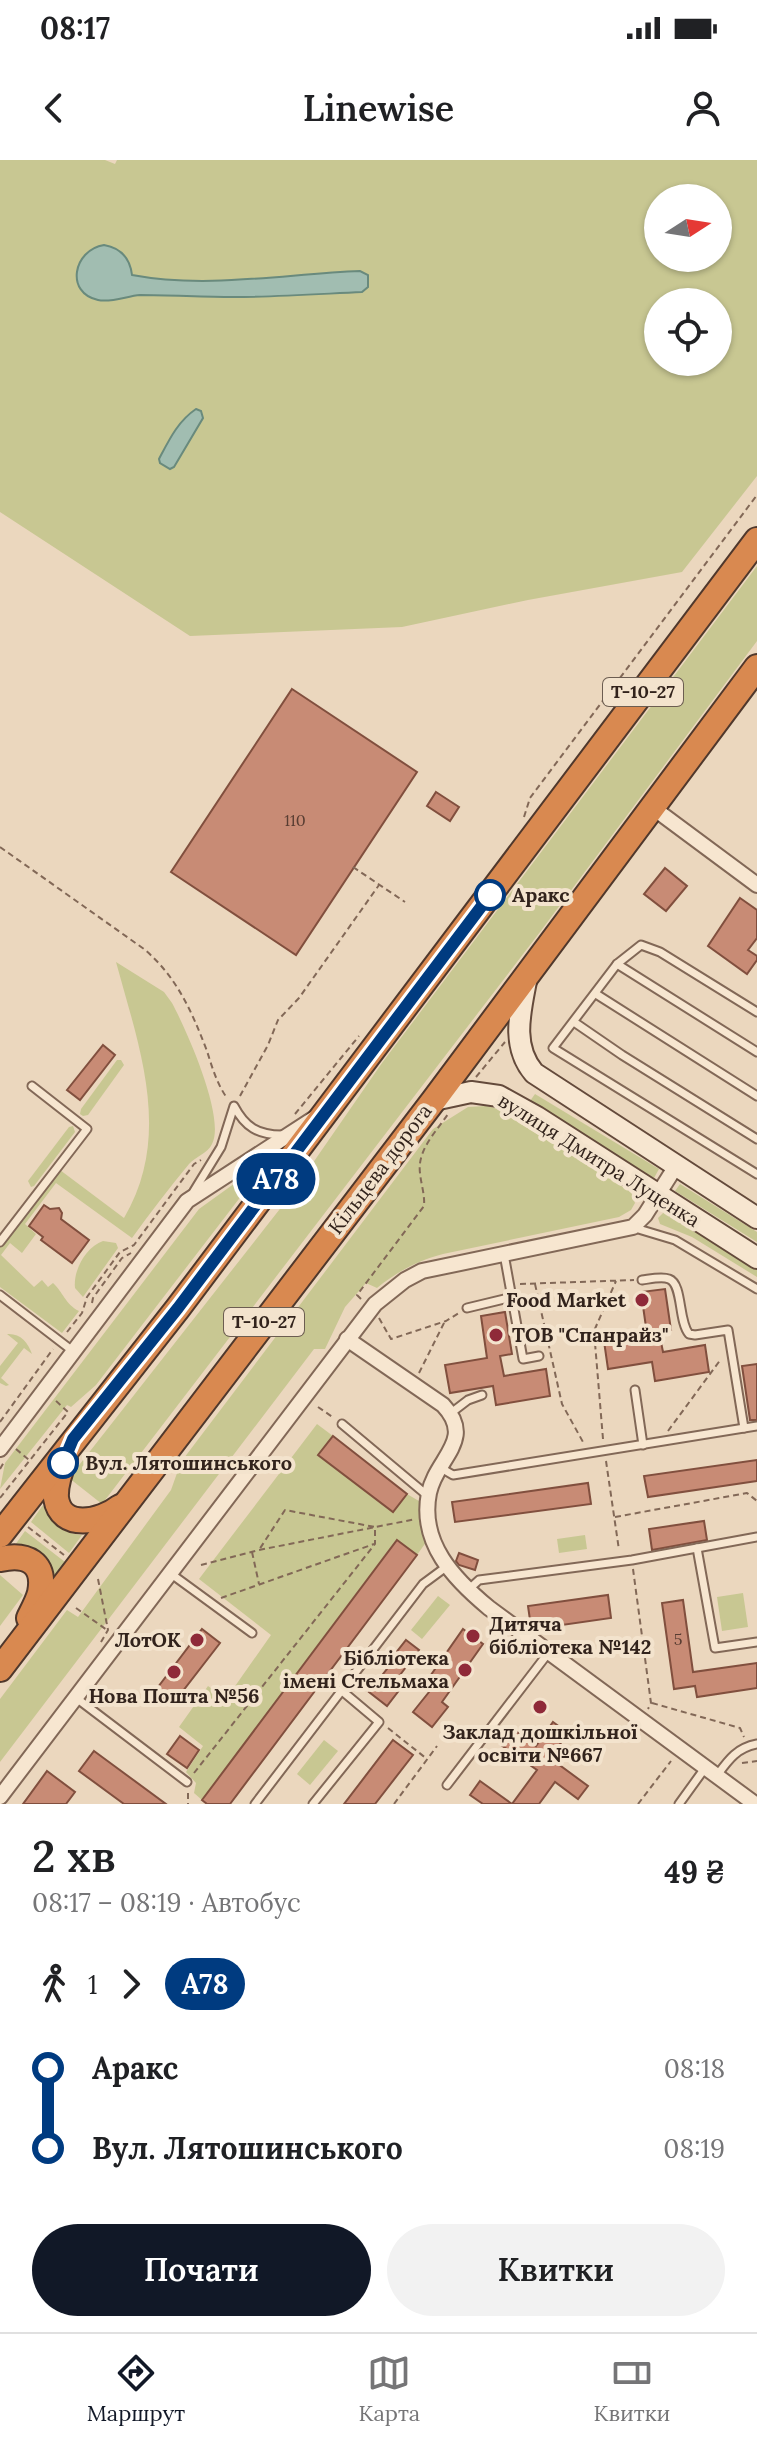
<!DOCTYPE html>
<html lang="uk">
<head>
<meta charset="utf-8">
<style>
  :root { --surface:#fff; --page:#f2f2f2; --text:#202124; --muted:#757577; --line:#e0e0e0; --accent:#111827 }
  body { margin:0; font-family:Lora,serif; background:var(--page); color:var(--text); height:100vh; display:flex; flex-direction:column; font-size:30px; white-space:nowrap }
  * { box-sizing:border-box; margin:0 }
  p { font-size:26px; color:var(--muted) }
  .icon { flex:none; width:44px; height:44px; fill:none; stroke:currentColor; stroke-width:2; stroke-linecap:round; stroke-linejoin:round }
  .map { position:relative; height:1644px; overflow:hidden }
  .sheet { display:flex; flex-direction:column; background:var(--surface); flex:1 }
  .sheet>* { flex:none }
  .badge { padding:0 16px; border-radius:26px; font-size:28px; line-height:52px }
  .needle { width:52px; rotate:78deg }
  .fabs { position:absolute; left:644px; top:24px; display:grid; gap:16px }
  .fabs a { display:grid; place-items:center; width:88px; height:88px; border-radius:50%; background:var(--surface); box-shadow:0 2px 6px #0004; font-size:40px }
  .map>.badge { position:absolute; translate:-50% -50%; box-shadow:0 0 0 4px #fff }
  .legs { display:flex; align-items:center; gap:12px; height:88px; padding:0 32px; font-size:26px }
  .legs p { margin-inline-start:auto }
  .headline { display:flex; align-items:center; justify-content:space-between; height:136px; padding:0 32px }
  h1 { font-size:44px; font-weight:600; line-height:60px }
  .primary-button { display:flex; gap:16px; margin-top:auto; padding:16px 32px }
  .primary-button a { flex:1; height:92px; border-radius:48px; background:var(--accent); color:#fff; font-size:32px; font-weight:600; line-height:92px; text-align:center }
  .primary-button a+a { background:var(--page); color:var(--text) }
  ul { padding:0 32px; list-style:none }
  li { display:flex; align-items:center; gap:28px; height:80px; font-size:30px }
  li i { display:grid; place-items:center; width:12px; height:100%; margin:0 10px; background:currentColor }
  li i::after { content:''; width:20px; height:20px; margin:-10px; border:6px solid; border-radius:50%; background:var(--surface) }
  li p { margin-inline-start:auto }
  li:first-child i { background:linear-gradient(#0000 50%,currentColor 0) }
  li:last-child i { background:linear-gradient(currentColor 50%,#0000 0) }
  .status { display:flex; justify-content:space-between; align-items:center; height:56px; padding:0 40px; background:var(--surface); direction:ltr }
  .status svg { height:22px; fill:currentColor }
  header { display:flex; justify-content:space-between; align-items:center; height:104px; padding:0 32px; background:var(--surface); font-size:36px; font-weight:600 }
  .tabs { display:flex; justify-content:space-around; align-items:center; height:112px; border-top:2px solid var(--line); background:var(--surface); font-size:22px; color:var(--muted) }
  .tabs a { display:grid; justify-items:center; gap:4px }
  .tabs .active { color:var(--accent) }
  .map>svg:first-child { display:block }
</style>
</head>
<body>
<div class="status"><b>08:17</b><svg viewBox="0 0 49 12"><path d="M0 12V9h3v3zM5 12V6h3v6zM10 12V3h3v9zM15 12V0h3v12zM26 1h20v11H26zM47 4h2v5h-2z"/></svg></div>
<header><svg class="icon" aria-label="back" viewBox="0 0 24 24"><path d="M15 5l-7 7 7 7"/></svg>Linewise<svg class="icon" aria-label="person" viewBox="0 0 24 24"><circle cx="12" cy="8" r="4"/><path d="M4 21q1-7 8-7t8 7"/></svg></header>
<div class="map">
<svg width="757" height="1644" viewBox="0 0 757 1644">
  <rect width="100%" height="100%" fill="#ebd7be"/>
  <g fill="#c8c792" fill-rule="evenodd">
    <path d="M 0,0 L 105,0 L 115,4 L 117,0 L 757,0 L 757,316 L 682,412 L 528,440 L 402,467 L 190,476 L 0,352 ZM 658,38 L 718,38 L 718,98 L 658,98 ZM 658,142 L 718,142 L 718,202 L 658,202 Z"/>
    <path d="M 757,406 L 757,481 L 540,772 L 102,1344 L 69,1318 L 290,1036 L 382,903 Z"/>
    <path d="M 116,802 L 164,832 L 172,843 C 186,869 226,958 212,984 C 208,993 195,997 189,1004 C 169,1028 150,1053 132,1078 L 56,1023 L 25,1064 L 36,1074 L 22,1093 L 10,1083 L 1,1095 L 34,1127 L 42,1120 L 48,1127 L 53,1123 C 63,1132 65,1144 79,1151 L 62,1173 L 0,1127 L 0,1088 L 60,1010 L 124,1058 C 173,975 139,887 116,802 Z"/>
    <path d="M 117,900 L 121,900 L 124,905 L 88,955 L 83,956 L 80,954 L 81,949 Z"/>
    <path d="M 535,934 L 659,1009 L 654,1018 L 530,941 Z"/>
    <path d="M 486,946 L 495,948 L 631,1032 L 635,1043 L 631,1050 L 619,1057 L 443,1094 C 417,1101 398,1111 377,1128 L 366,1123 L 345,1147 L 325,1189 L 314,1189 L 0,1602 L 0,1539 L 67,1450 L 78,1457 L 171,1330 L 181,1302 L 433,969 L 468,947 Z"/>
    <path d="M 73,966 L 75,972 L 34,1026 L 31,1027 L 28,1021 L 69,967 Z"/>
    <path d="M 267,1000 L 268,1001 L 96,1225 L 71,1247 L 67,1245 L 0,1329 L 5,1303 L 199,1049 Z"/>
    <path d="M 680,1024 L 757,1072 L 757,1082 L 675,1031 Z"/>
    <path d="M 665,1051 L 757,1108 L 757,1117 L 692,1077 L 660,1064 L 658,1058 Z"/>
    <path d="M 103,1081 L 116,1083 L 118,1088 L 83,1137 L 75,1128 C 73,1110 86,1087 103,1081 Z"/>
    <path d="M 7,1174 C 20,1173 28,1182 32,1194 L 24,1188 L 1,1218 L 9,1225 L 6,1226 L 0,1223 L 0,1206 L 18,1183 Z"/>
    <path d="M 317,1264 L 333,1276 L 319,1295 L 393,1352 L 407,1334 L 424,1344 L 429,1378 L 417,1395 L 396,1380 L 202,1640 L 194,1633 L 196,1623 L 186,1612 L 203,1586 L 179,1567 L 208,1526 L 226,1539 L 271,1475 L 199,1419 Z"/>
    <path d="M 43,1345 C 50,1363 62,1373 82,1375 L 69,1393 L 31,1362 Z"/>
    <path d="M 25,1371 L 65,1402 L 54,1416 C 49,1396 35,1387 15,1385 Z"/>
    <path d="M 585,1375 L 587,1389 L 559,1393 L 557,1379 Z"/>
    <path d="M 0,1415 L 23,1435 L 0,1466 Z"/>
    <path d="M 743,1433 L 748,1467 L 722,1471 L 717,1437 Z"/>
    <path d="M 438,1436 L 450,1445 L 422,1479 L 411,1470 Z"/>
    <path d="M 324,1580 L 338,1591 L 310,1625 L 297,1614 Z"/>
  </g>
  <g fill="#a1bdb1" stroke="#698a7d" stroke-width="2">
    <path d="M 104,85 C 121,88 130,98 132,115 C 207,129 284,114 360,111 L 368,115 L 368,127 L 362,132 C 319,134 276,137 233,137 C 202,137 171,135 140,135 C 127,136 111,143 98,140 C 65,133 73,90 104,85 Z"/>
    <path d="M 196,249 L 201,251 L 203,258 L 174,307 L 170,309 L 160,303 L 159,299 C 169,280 178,261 196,249 Z"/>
  </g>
  <g fill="#c88b75" stroke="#814f3e" stroke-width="2">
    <path d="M 292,529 L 417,612 L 296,795 L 171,712 Z"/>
    <path d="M 436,632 L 459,647 L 450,661 L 427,646 Z"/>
    <path d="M 665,708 L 687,726 L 666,751 L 644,734 Z"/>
    <path d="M 740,738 L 757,750 L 757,778 L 748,790 L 757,796 L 757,800 L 747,814 L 708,786 Z"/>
    <path d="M 103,885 L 115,895 L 80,940 L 67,930 Z"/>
    <path d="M 44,1045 L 50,1049 L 59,1048 L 62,1053 L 61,1059 L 89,1080 L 72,1103 L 41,1080 L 43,1077 L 29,1066 Z"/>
    <path d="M 665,1129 L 671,1170 L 659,1172 L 663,1192 L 705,1185 L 709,1212 L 655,1221 L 652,1202 L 608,1209 L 604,1181 L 647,1174 L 641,1132 Z"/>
    <path d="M 505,1152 L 512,1194 L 500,1196 L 504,1216 L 546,1209 L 550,1236 L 496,1245 L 493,1226 L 450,1233 L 445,1205 L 487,1198 L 481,1156 Z"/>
    <path d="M 757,1204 L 757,1260 L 750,1260 L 742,1206 Z"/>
    <path d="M 333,1276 L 407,1334 L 393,1352 L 318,1295 Z"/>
    <path d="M 757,1300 L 757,1321 L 648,1337 L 644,1316 Z"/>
    <path d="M 588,1323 L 591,1344 L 455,1362 L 452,1342 Z"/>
    <path d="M 704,1361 L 707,1380 L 652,1390 L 649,1369 Z"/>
    <path d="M 397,1380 L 417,1395 L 230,1644 L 207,1644 L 202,1640 Z"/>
    <path d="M 459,1393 L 478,1400 L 475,1410 L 459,1405 L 456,1401 Z"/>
    <path d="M 608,1435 L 611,1458 L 534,1469 L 531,1467 L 528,1446 Z"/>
    <path d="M 683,1440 L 693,1512 L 757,1503 L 757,1528 L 697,1537 L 695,1526 L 674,1529 L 662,1443 Z"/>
    <path d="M 202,1469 L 220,1483 L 172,1545 L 155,1531 Z"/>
    <path d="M 463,1469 L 483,1484 L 442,1542 L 448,1547 L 432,1567 L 413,1552 L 433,1527 L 426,1522 Z"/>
    <path d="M 406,1480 L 419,1490 L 400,1515 L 407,1520 L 387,1546 L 369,1532 L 397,1496 L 395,1494 Z"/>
    <path d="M 553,1562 L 568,1573 L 550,1598 L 588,1626 L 578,1639 L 555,1622 L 539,1644 L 512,1644 L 537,1610 L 501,1585 L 513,1569 L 536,1586 Z"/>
    <path d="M 180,1576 L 199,1590 L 187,1608 L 167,1594 Z"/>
    <path d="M 393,1580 L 413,1595 L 375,1644 L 344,1644 Z"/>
    <path d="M 94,1591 L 113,1605 L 166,1644 L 124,1644 L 79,1611 Z"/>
    <path d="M 47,1611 L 75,1632 L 66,1644 L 23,1644 Z"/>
    <path d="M 480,1621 L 512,1644 L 483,1644 L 470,1635 Z"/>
  </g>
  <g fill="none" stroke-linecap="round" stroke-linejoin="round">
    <g stroke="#826857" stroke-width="11">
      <g id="lane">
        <path d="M 617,804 L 757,892"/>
        <path d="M 596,834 L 757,936"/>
        <path d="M 757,852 L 660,792 L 641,785 L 617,804 L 553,888 L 757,1014"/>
        <path d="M 574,862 L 622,895 L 757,979"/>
        <path d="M 194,1031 L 221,987 L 234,946 C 245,967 258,975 282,975"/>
        <path d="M 635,1068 L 675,1080 L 757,1129"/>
        <path d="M 0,1082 L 87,969 L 32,926"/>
        <path d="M 504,1094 L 523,1199 L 539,1196"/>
        <path d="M 642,1120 C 650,1119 662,1116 669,1119 C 683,1124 678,1161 689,1174 L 695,1175 L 728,1170 L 744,1268"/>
        <path d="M 0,1135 L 74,1192"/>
        <path d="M 467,1148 L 513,1137"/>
        <path d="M 635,1230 L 643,1285"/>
        <path d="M 451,1253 L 468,1240 L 482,1235"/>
        <path d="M 342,1264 L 428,1336"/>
        <path d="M 441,1308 L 453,1315 L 757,1266"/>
        <path d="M 697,1388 L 715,1488 L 757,1482"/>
        <path d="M 170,1413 L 252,1473"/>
        <path d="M 468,1430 L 479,1420 L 632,1400 L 757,1377"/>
        <path d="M 75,1537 L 187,1622"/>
        <path d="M 718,1614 C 729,1599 737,1588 757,1584"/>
        <path d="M 447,1625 L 549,1492"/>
        <path d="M 255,1644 L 423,1424 L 446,1407"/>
        <path d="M 313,1644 L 379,1562 L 341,1530"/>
        <path d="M 679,1644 L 705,1608"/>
      </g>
    </g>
    <g stroke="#826857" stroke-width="18">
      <g id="street">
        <path d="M 652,647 L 757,725"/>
        <path d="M 347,1179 L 443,1245 C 476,1280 436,1298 429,1333 C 419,1383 454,1419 489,1448 L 755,1644"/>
        <path d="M 0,1289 L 187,1041 L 313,959"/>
        <path d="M 0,1637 L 375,1144 L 405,1120 L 422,1111 L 633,1067 L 645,1055 L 676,1006"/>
      </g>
    </g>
    <g stroke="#644a3b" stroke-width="24">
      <g id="secondary">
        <path d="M 527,816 C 521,849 510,885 534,913 L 757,1058"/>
        <path d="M 434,940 L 471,932 L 499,936 L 537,957 L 757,1098"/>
      </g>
    </g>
    <g stroke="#50382c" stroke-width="28">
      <g id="highway">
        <path d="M 65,1299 C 60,1311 55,1324 56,1338 C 61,1371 101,1362 120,1347"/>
        <path d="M 0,1375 L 178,1148 L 757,380"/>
        <path d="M 0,1399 C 26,1393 46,1402 40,1433 C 38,1441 33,1450 29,1458"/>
        <path d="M 0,1509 L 434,940 L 757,507"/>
      </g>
    </g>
    <g stroke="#826857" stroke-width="2" stroke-dasharray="6 4" stroke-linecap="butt">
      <path d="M 524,657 L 530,638 L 757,335"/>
      <path d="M 0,687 L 144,789 C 177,817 192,852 207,891 C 212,907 217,924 227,938"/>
      <path d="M 353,707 L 405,742"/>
      <path d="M 476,917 L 505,882"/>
      <path d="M 240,936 L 268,885 L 278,860 L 299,838 L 379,725"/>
      <path d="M 295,954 L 359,876"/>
      <path d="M 520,1124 L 634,1120"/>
      <path d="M 535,1124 L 562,1244 L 583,1282"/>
      <path d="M 361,1139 L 357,1135 L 424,1046 C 425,1035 421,1024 420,1013 C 417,990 436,972 448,954"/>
      <path d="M 92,1143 L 93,1138 L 122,1098 L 131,1093"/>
      <path d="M 379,1158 L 391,1179 L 446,1161 L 459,1153"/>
      <path d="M 67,1172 L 82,1153 L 87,1137 L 120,1092 L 134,1085 L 194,1004 L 201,1000"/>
      <path d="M 419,1213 L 445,1161"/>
      <path d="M 318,1247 L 334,1258"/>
      <path d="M 0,1262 L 53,1189"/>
      <path d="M 668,1271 L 721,1199"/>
      <path d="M 603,1279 L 594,1171 L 616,1121"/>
      <path d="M 16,1289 L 29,1300"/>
      <path d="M 606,1301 L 619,1390"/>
      <path d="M 0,1309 L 4,1302"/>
      <path d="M 0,1338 L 68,1252 L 54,1239"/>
      <path d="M 615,1357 L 747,1333 L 757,1341"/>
      <path d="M 28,1367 L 64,1395"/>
      <path d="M 252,1392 L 259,1424"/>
      <path d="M 201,1405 L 259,1390 L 416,1359"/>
      <path d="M 633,1409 L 651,1543 L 648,1549"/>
      <path d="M 98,1419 L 108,1470 L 101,1482"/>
      <path d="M 221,1438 L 374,1384"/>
      <path d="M 76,1448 L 107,1470"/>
      <path d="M 652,1543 L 740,1568 L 744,1577"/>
      <path d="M 388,1568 L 427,1599"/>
      <path d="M 742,1603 L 757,1601"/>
      <path d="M 194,1613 L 375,1384 L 375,1367 L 285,1350 L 259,1390"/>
      <path d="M 188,1633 L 188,1644"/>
      <path d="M 394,1644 L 437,1586"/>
      <path d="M 638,1644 L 671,1601"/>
    </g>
    <use href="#lane" stroke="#f7e6d0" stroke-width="7"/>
    <use href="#street" stroke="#f7e6d0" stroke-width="14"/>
    <use href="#secondary" stroke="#f7e6d0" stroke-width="20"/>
    <use href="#highway" stroke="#d98950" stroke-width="24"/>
  </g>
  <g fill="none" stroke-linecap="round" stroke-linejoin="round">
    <g stroke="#fff" stroke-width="18">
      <path id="line-1" d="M 63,1303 L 73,1279 L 178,1148 L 490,735"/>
    </g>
    <use href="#line-1" stroke="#003b80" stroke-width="12"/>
  </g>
  <g fill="#fff" stroke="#003b80" stroke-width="4">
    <circle cx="490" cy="735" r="14"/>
    <circle cx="63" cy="1303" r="14"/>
  </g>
  <g fill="#8f2a39" stroke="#f3e3cd" stroke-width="3">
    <circle cx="642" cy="1140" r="8"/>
    <circle cx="496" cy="1175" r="8"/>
    <circle cx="473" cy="1476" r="8"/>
    <circle cx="197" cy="1480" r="8"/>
    <circle cx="465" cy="1510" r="8"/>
    <circle cx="174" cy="1512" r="8"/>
    <circle cx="540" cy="1547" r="8"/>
  </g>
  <g text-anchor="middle" stroke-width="8" stroke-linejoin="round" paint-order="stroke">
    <g font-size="16" fill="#583d32">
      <text x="295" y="666">110</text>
      <text x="678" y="1485">5</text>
    </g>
    <g fill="#f3e3cd" stroke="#6c5d51" stroke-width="2">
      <rect x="603" y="518" width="80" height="28" rx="6"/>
      <rect x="224" y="1148" width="80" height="28" rx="6"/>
    </g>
    <g font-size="18" font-weight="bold" fill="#32231c">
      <text x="643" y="538">Т-10-27</text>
      <text x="264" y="1168">Т-10-27</text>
    </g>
    <g font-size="20" font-weight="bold" fill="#32231c" stroke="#f3e3cd" text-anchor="start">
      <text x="512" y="742">Аракс</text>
      <text x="85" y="1310">Вул. Лятошинського</text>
    </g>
    <g font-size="20" fill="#32231c" stroke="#f3e3cd">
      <text transform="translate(599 1000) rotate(32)" y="7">вулиця Дмитра Луценка</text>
      <text transform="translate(380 1009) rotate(-53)" y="7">Кільцева дорога</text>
    </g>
    <g font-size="20" font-weight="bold" fill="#32231c" stroke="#f3e3cd" text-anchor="end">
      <text x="626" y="1147">Food Market</text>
      <text x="512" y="1182" text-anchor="start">ТОВ "Спанрайз"</text>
      <text x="489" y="1471" text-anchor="start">Дитяча<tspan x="489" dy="23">бібліотека №142</tspan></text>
      <text x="181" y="1487">ЛотОК</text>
      <text x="449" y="1505">Бібліотека<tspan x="449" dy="23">імені Стельмаха</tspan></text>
      <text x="174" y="1543" text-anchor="middle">Нова Пошта №56</text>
      <text x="540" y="1579" text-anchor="middle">Заклад дошкільної<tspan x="540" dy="23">освіти №667</tspan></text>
    </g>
  </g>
</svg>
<div class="fabs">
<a><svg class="needle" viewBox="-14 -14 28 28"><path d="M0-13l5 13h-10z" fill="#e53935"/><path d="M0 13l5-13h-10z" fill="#757577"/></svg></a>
<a><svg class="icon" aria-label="locate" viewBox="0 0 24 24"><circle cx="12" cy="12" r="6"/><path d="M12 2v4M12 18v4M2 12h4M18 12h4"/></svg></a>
</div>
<b class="badge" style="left:276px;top:1019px;background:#003b80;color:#fff">А78</b>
</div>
<section class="sheet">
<div class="headline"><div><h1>2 хв</h1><p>08:17 – 08:19 · Автобус</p></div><b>49 ₴</b></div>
<div class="legs"><svg class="icon" aria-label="walk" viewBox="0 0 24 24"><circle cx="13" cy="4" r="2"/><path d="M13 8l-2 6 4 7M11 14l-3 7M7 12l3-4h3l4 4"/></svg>1<svg class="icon" aria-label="forward" viewBox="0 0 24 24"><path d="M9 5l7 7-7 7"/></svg><b class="badge" style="background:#003b80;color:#fff">А78</b></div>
<ul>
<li><i style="color:#003b80"></i><b>Аракс</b><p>08:18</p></li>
<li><i style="color:#003b80"></i><b>Вул. Лятошинського</b><p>08:19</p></li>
</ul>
<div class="primary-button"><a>Почати</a><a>Квитки</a></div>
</section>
<nav class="tabs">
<a class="active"><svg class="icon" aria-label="directions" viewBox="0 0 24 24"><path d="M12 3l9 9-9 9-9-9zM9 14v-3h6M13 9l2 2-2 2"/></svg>Маршрут</a>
<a><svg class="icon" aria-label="map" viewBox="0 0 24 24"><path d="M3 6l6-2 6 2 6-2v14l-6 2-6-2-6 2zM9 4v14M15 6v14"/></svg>Карта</a>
<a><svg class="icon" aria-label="tickets" viewBox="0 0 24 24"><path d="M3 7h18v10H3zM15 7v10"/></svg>Квитки</a>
</nav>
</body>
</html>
